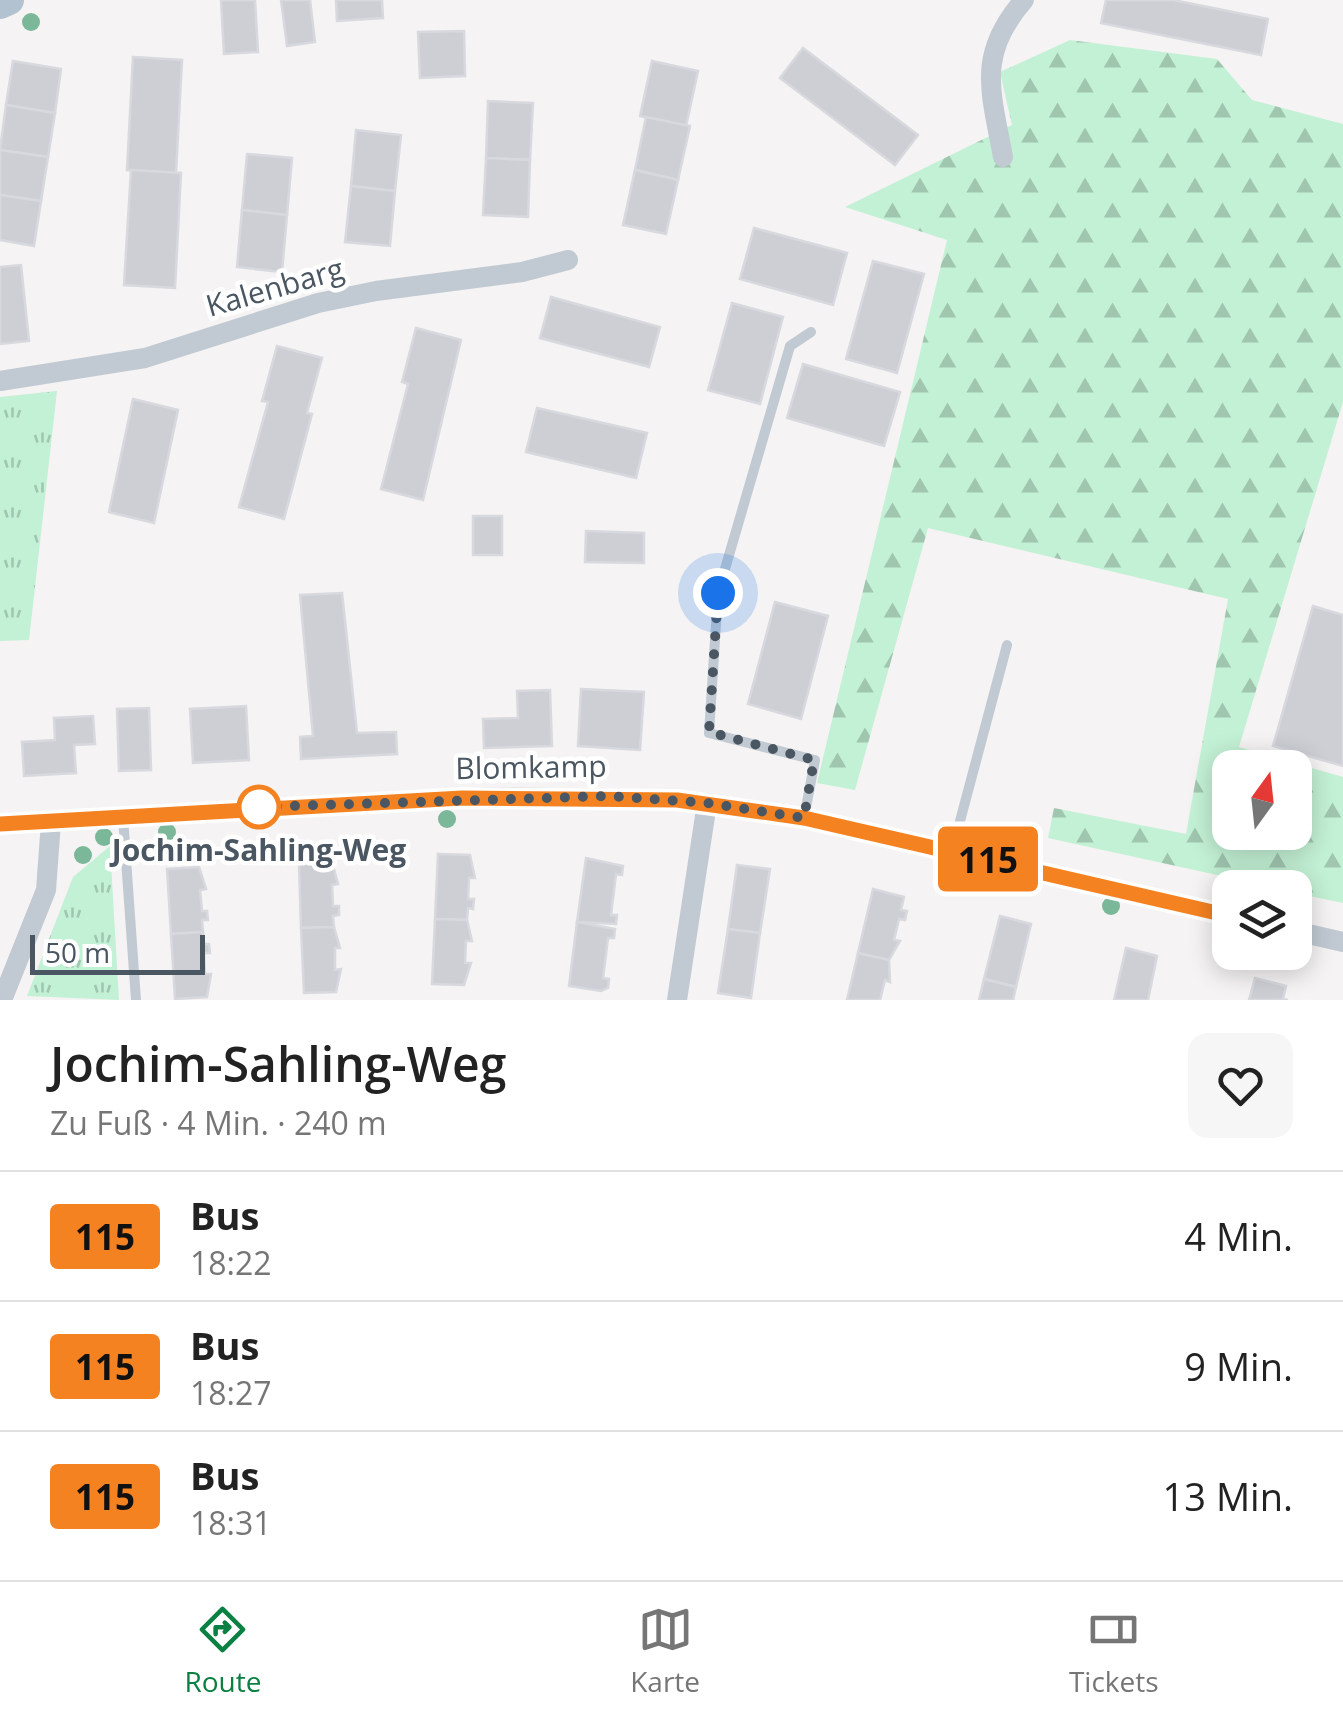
<!DOCTYPE html>
<html lang="de">
<head>
<meta charset="utf-8">
<style>
  :root { --surface:#fff; --page:#f6f6f6; --text:#222; --muted:#767676; --line:#e0e0e0; --accent:#0b8043 }
  body { margin:0; font-family:"Open Sans",sans-serif; background:var(--page); color:var(--text); height:100vh; display:flex; flex-direction:column; font-size:38px; white-space:nowrap }
  * { box-sizing:border-box; margin:0 }
  p { font-size:32px; color:var(--muted) }
  .icon { flex:none; width:55px; height:55px; fill:none; stroke:currentColor; stroke-width:2; stroke-linecap:round; stroke-linejoin:round }
  .map { position:relative; height:1000px; overflow:hidden }
  .sheet { display:flex; flex-direction:column; background:var(--surface); flex:1 }
  .sheet>* { flex:none }
  .badge { padding:0 20px; border-radius:8px; font-size:35px; line-height:65px }
  .needle { width:65px; rotate:15deg }
  .fabs { position:absolute; left:1212px; top:750px; display:grid; gap:20px }
  .fabs a { display:grid; place-items:center; width:100px; height:100px; border-radius:20px; background:var(--surface); box-shadow:0 5px 25px #0003; font-size:50px }
  .scale { position:absolute; left:30px; bottom:25px; width:175px; box-sizing:border-box; padding-left:10px; border:5px solid #4a5661; border-top:0; font-size:28px; line-height:35px; white-space:nowrap; color:#4a5661; -webkit-text-stroke:8px #fff; paint-order:stroke }
  .you { position:absolute; width:50px; height:50px; margin:-25px; border:8px solid #fff; border-radius:50%; background:#1a73e8; box-shadow:0 0 0 15px #1a73e833 }
  .map>.badge { position:absolute; translate:-50% -50%; box-shadow:0 0 0 5px #fff }
  .round { display:grid; place-items:center; flex:none; width:105px; height:105px; border-radius:20px; background:var(--page) }
  .summary { display:flex; align-items:center; justify-content:space-between; height:170px; padding:0 50px }
  h1 { font-size:48px; font-weight:600; line-height:75px }
  ul { padding:0; list-style:none }
  li { display:flex; align-items:center; gap:30px; height:130px; padding:0 50px; border-top:2px solid var(--line) }
  li div { flex:1 }
  li b { display:block; font-size:38px }
  li em { font-style:normal }
  li .badge { min-width:110px; font-weight:700; text-align:center }
  .dock { display:flex; justify-content:space-around; align-items:center; height:140px; border-top:2px solid var(--line); background:var(--surface); font-size:28px; color:var(--muted) }
  .dock a { display:grid; justify-items:center; gap:5px }
  .dock .selected { color:var(--accent) }
  .map>svg:first-child { display:block }
</style>
</head>
<body>
<div class="map">
<svg width="1343" height="1000" viewBox="0 0 1343 1000">
  <defs>
    <pattern id="grass-tufts" width="24" height="20" patternUnits="userSpaceOnUse" patternTransform="scale(2.5)"><rect width="24" height="20" fill="#c3f1d5"/><path d="M3 7l-1-3M5 7V3M7 7l1-3M15 17l-1-3M17 17v-4M19 17l1-3" fill="none" stroke="#a0c6b0"/></pattern>
    <pattern id="forest-firs" width="22" height="20" patternUnits="userSpaceOnUse" patternTransform="scale(2.5)"><rect width="22" height="20" fill="#c3f1d5"/><path d="M5 1l3.5 6h-7zM16 11l3.5 6h-7z" fill="#a0c6b0"/></pattern>
  </defs>
  <rect width="100%" height="100%" fill="#f5f3f3"/>
  <g fill="url(#grass-tufts)">
    <path d="M 57,391 L 29,640 L 0,641 L 0,397 Z"/>
    <path d="M 110,846 L 119,1000 L 27,996 L 73,877 Z"/>
  </g>
  <path fill="url(#forest-firs)" fill-rule="evenodd" d="M 1070,40 L 1217,59 L 1252,100 L 1343,124 L 1343,402 L 1239,747 L 1343,777 L 1343,903 L 1295,893 L 1295,888 L 1272,887 L 1048,838 L 1054,808 L 1186,834 L 1228,599 L 928,528 L 855,790 L 817,783 L 947,240 L 845,207 L 1012,125 L 1000,72 ZM 1230,768 L 1295,768 L 1295,832 L 1230,832 Z"/>
  <g fill="#cdcfd5" stroke="#d7d9de" stroke-width="2.5">
    <path d="M 221,0 L 255,0 L 258,52 L 224,54 Z"/>
    <path d="M 281,0 L 310,0 L 315,42 L 287,46 Z"/>
    <path d="M 336,0 L 382,0 L 383,18 L 337,21 Z"/>
    <path d="M 1106,0 L 1173,0 L 1268,19 L 1261,55 L 1101,23 Z"/>
    <path d="M 464,31 L 465,76 L 420,78 L 418,32 Z"/>
    <path d="M 803,48 L 918,135 L 895,165 L 780,78 Z"/>
    <path d="M 133,57 L 182,60 L 176,173 L 127,170 Z"/>
    <path d="M 13,61 L 61,69 L 55,113 L 6,105 Z"/>
    <path d="M 652,61 L 698,71 L 686,126 L 640,116 Z"/>
    <path d="M 488,101 L 533,103 L 530,160 L 486,158 Z"/>
    <path d="M 6,105 L 55,113 L 48,157 L 0,150 Z"/>
    <path d="M 646,117 L 690,126 L 678,180 L 635,170 Z"/>
    <path d="M 356,130 L 401,135 L 395,191 L 351,186 Z"/>
    <path d="M 0,150 L 48,157 L 41,201 L 0,195 Z"/>
    <path d="M 247,154 L 292,158 L 287,215 L 242,210 Z"/>
    <path d="M 486,158 L 530,160 L 528,217 L 483,215 Z"/>
    <path d="M 131,170 L 181,173 L 175,288 L 124,285 Z"/>
    <path d="M 635,170 L 678,180 L 666,234 L 623,225 Z"/>
    <path d="M 351,186 L 395,191 L 390,246 L 345,242 Z"/>
    <path d="M 0,195 L 41,201 L 34,246 L 0,240 Z"/>
    <path d="M 242,210 L 287,215 L 282,272 L 237,267 Z"/>
    <path d="M 754,228 L 847,253 L 833,305 L 740,279 Z"/>
    <path d="M 873,261 L 924,274 L 897,373 L 846,359 Z"/>
    <path d="M 21,265 L 29,341 L 0,344 L 0,267 Z"/>
    <path d="M 551,297 L 660,327 L 649,367 L 540,338 Z"/>
    <path d="M 732,303 L 783,317 L 760,404 L 708,390 Z"/>
    <path d="M 416,328 L 461,340 L 423,500 L 381,489 L 408,384 L 402,382 Z"/>
    <path d="M 277,346 L 322,358 L 307,413 L 312,414 L 284,519 L 239,507 L 268,402 L 262,401 Z"/>
    <path d="M 803,364 L 900,392 L 884,446 L 787,418 Z"/>
    <path d="M 133,399 L 178,410 L 154,523 L 109,512 Z"/>
    <path d="M 537,408 L 647,433 L 636,478 L 526,452 Z"/>
    <rect x="473" y="516" width="29" height="39"/>
    <path d="M 586,531 L 644,533 L 644,563 L 585,562 Z"/>
    <path d="M 342,593 L 357,733 L 396,732 L 397,754 L 301,759 L 300,737 L 313,736 L 300,595 Z"/>
    <path d="M 775,602 L 828,616 L 801,719 L 748,704 Z"/>
    <path d="M 1313,606 L 1343,615 L 1343,766 L 1273,746 Z"/>
    <path d="M 581,689 L 644,692 L 640,750 L 578,746 Z"/>
    <path d="M 550,690 L 552,746 L 484,748 L 483,719 L 518,718 L 517,691 Z"/>
    <path d="M 246,706 L 249,760 L 193,763 L 190,709 Z"/>
    <path d="M 149,708 L 151,770 L 119,771 L 117,709 Z"/>
    <path d="M 93,716 L 95,744 L 74,745 L 76,773 L 24,776 L 22,742 L 55,740 L 54,718 Z"/>
    <path d="M 438,854 L 470,855 L 475,878 L 469,878 L 468,899 L 474,899 L 473,909 L 468,908 L 467,920 L 435,919 Z"/>
    <path d="M 586,858 L 623,866 L 622,875 L 616,874 L 611,915 L 617,915 L 616,924 L 577,922 Z"/>
    <path d="M 332,862 L 338,884 L 332,885 L 333,906 L 339,906 L 339,915 L 333,916 L 334,927 L 301,928 L 299,863 Z"/>
    <path d="M 737,865 L 770,869 L 760,933 L 728,929 Z"/>
    <path d="M 199,867 L 206,889 L 200,890 L 202,911 L 207,911 L 208,920 L 202,920 L 203,932 L 171,934 L 167,869 Z"/>
    <path d="M 873,889 L 904,897 L 901,910 L 907,911 L 905,920 L 899,919 L 894,940 L 900,941 L 889,960 L 858,953 Z"/>
    <path d="M 1000,916 L 1031,924 L 1016,987 L 984,979 Z"/>
    <path d="M 435,919 L 467,920 L 472,941 L 466,941 L 465,963 L 471,963 L 464,985 L 432,984 Z"/>
    <path d="M 577,922 L 615,929 L 614,938 L 608,938 L 603,978 L 609,979 L 608,988 L 601,991 L 569,986 Z"/>
    <path d="M 334,927 L 340,948 L 335,948 L 335,970 L 341,969 L 336,992 L 304,993 L 301,928 Z"/>
    <path d="M 728,929 L 760,933 L 751,998 L 718,993 Z"/>
    <path d="M 203,932 L 204,944 L 209,944 L 210,953 L 204,953 L 205,974 L 211,974 L 207,997 L 175,999 L 171,934 Z"/>
    <path d="M 1126,948 L 1157,956 L 1148,1000 L 1114,1000 Z"/>
    <path d="M 858,953 L 889,960 L 890,982 L 885,980 L 880,1000 L 847,1000 Z"/>
    <path d="M 1255,978 L 1286,986 L 1283,999 L 1288,1000 L 1249,1000 Z"/>
    <path d="M 984,979 L 1016,987 L 1013,1000 L 979,1000 Z"/>
  </g>
  <g fill="none" stroke-linecap="round" stroke-linejoin="round">
    <g stroke="#c1cad2" stroke-width="10">
      <path d="M 123,817 L 136,1000"/>
      <path d="M 804,818 L 815,760 L 709,733 L 718,593 L 790,346 L 811,332"/>
      <path d="M 952,851 L 1007,645"/>
    </g>
    <g stroke="#c1cad2" stroke-width="20">
      <path d="M 1003,157 C 991,91 976,55 1024,0"/>
      <path d="M 0,381 L 145,358 L 318,303 L 376,291 L 522,272 L 568,260"/>
      <path d="M 0,824 L 485,797 L 677,800 L 804,818 L 1230,916"/>
      <path d="M 1295,931 L 1343,942"/>
      <path d="M 2,1000 L 46,890 L 51,822"/>
      <path d="M 677,1000 L 707,803"/>
    </g>
    <path stroke="#b3c2d1" stroke-width="30" d="M 0,4 L 9,0"/>
  </g>
  <g fill="#7bb799">
    <circle cx="31" cy="22" r="9"/>
    <circle cx="447" cy="819" r="9"/>
    <circle cx="167" cy="832" r="9"/>
    <circle cx="104" cy="837" r="9"/>
    <circle cx="83" cy="855" r="9"/>
    <circle cx="1111" cy="906" r="9"/>
  </g>
  <g fill="none" stroke-linecap="round" stroke-linejoin="round">
    <g stroke="#fff" stroke-width="22">
      <path id="line" d="M 0,824 L 462,798 L 677,800 L 804,818 L 1230,916"/>
    </g>
    <use href="#line" stroke="#f58220" stroke-width="15"/>
    <path stroke="#4a5661" stroke-width="10" stroke-dasharray="0 18" d="M 259,807 L 609,796 L 707,803 L 804,818 L 814,760 L 709,732 L 718,593"/>
  </g>
  <circle fill="#fff" stroke="#f58220" stroke-width="5" cx="259" cy="807" r="20"/>
  <g text-anchor="middle" stroke-width="9" stroke-linejoin="round" paint-order="stroke">
    <g font-size="30" fill="#4a5661" stroke="#fff">
      <text transform="translate(275 288) rotate(-16)" y="10">Kalenbarg</text>
      <text transform="translate(531 768) rotate(-1)" y="10">Blomkamp</text>
    </g>
    <g font-size="30" font-weight="bold" fill="#4a5661" stroke="#fff">
      <text x="259" y="861">Jochim-Sahling-Weg</text>
    </g>
  </g>
</svg>
<div class="fabs">
<a><svg class="needle" viewBox="-14 -14 28 28"><path d="M0-13l5 13h-10z" fill="#e53935"/><path d="M0 13l5-13h-10z" fill="#767676"/></svg></a>
<a><svg class="icon" aria-label="layers" viewBox="0 0 24 24"><path d="M12 4l9 5-9 5-9-5zM3 14l9 5 9-5"/></svg></a>
</div>
<div class="scale">50 m</div>
<div class="you" style="left:718px;top:593px"></div>
<b class="badge" style="left:988px;top:859px;background:#f58220;color:#111">115</b>
</div>
<section class="sheet">
<div class="summary"><div><h1>Jochim-Sahling-Weg</h1><p>Zu Fuß · 4 Min. · 240 m</p></div><a class="round"><svg class="icon" aria-label="heart" viewBox="0 0 24 24"><path d="M12 20l-8-8c-3-5 5-10 8-4 3-6 11-1 8 4z"/></svg></a></div>
<ul>
<li><span class="badge" style="background:#f58220;color:#111">115</span><div><b>Bus</b><p>18:22</p></div><em>4 Min.</em></li>
<li><span class="badge" style="background:#f58220;color:#111">115</span><div><b>Bus</b><p>18:27</p></div><em>9 Min.</em></li>
<li><span class="badge" style="background:#f58220;color:#111">115</span><div><b>Bus</b><p>18:31</p></div><em>13 Min.</em></li>
</ul>
</section>
<nav class="dock">
<a class="selected"><svg class="icon" aria-label="directions" viewBox="0 0 24 24"><path d="M12 3l9 9-9 9-9-9zM9 14v-3h6M13 9l2 2-2 2"/></svg>Route</a>
<a><svg class="icon" aria-label="map" viewBox="0 0 24 24"><path d="M3 6l6-2 6 2 6-2v14l-6 2-6-2-6 2zM9 4v14M15 6v14"/></svg>Karte</a>
<a><svg class="icon" aria-label="tickets" viewBox="0 0 24 24"><path d="M3 7h18v10H3zM15 7v10"/></svg>Tickets</a>
</nav>
</body>
</html>
